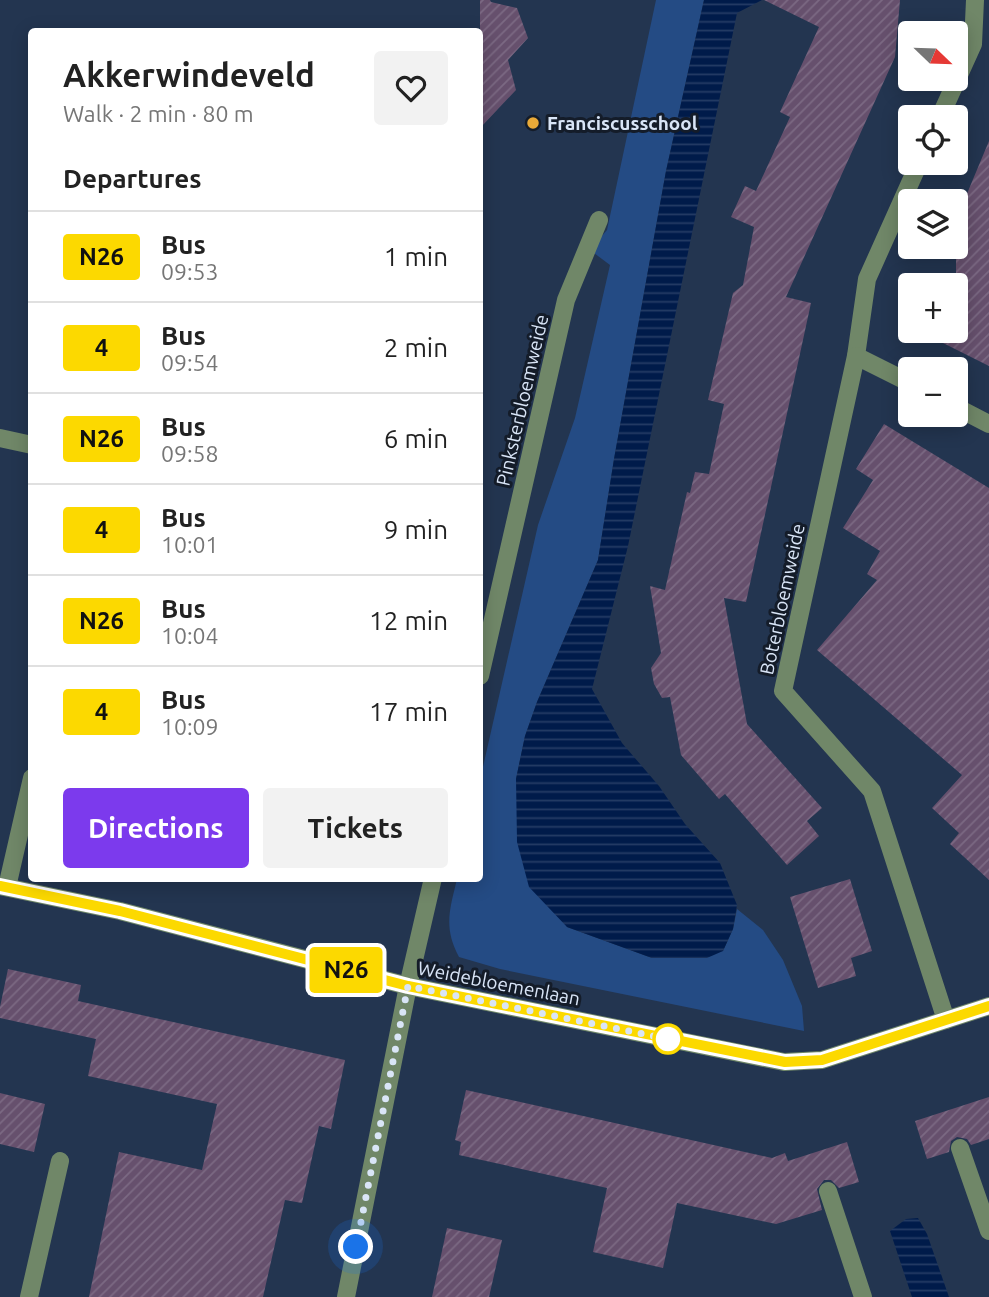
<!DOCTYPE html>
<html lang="en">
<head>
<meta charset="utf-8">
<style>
  :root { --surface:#fff; --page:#f2f2f2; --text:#222; --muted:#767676; --line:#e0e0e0; --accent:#7c3aed }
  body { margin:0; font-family:Ubuntu,sans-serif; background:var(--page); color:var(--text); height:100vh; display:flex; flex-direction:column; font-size:26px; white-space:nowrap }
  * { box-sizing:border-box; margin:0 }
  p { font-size:23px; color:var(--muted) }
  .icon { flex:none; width:38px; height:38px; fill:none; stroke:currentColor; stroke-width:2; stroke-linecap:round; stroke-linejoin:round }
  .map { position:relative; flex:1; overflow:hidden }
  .details { position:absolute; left:28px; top:28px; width:455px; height:854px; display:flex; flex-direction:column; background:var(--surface); border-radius:7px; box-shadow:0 4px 18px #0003 }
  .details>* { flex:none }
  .badge { padding:0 14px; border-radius:5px; font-size:24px; line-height:46px }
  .needle { width:46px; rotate:113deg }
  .fabs { position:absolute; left:898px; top:21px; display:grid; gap:14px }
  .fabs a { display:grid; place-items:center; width:70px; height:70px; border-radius:7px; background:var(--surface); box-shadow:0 4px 18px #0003; font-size:35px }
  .you { position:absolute; width:35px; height:35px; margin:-18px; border:5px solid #fff; border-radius:50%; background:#1a73e8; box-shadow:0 0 0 10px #1a73e833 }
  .map>.badge { position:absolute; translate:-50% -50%; box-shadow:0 0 0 4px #fff }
  h2 { padding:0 35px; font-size:26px; line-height:63px }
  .round { display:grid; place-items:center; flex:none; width:74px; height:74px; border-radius:7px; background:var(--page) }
  .summary { display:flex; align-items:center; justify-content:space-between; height:119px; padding:0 35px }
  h1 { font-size:33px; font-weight:700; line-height:52px }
  .action { display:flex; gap:14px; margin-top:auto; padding:14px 35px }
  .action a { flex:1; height:80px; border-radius:7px; background:var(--accent); color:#fff; font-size:28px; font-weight:700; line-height:80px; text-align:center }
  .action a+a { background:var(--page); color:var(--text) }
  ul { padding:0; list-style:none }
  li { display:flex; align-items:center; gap:21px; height:91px; padding:0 35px; border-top:2px solid var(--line) }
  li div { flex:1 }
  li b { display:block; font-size:26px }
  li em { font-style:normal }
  li .badge { min-width:77px; font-weight:700; text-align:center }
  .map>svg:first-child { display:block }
</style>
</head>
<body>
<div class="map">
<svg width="989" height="1297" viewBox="0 0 989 1297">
  <defs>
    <pattern id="water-rules" width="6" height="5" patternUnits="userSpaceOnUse" patternTransform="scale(1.75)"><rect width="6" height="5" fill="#001b4a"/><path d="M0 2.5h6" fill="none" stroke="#253c65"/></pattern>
    <pattern id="building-hatch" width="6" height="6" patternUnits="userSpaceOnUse" patternTransform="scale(1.75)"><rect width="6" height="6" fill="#66506d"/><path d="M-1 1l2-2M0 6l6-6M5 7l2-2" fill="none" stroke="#7b6983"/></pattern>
  </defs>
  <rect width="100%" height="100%" fill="#233550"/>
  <path fill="#244b84" d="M 656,0 L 704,0 L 666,171 L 614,459 L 598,560 L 537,702 L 525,736 L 516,779 L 567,927 L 652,958 L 723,951 L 733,929 L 737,909 L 763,930 L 783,960 L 802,1006 L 804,1031 L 500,969 L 459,957 C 443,927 450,909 457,879 L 480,878 L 480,780 L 538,525 L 575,418 L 610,265 L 590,250 L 607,230 Z"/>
  <g fill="url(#water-rules)">
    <path d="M 704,0 L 762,0 L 737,13 L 628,546 L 592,689 L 622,743 L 659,786 L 685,824 L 720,863 L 737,905 L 733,929 L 723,951 L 707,958 L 652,958 L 567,927 L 529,887 L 517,842 L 516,779 L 525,736 L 537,702 L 598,560 L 614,459 L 666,171 Z"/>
    <path d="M 918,1218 L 927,1234 L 949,1297 L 912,1297 L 890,1231 L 906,1219 Z"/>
  </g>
  <g fill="url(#building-hatch)">
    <path d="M 480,0 L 490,0 L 491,2 L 517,8 L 528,38 L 508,60 L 516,90 L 480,128 Z"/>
    <path d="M 764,0 L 900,0 L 895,57 L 786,297 L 811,303 L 746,602 L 724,598 L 747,724 L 822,808 L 807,821 L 819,836 L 787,865 L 725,794 L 719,799 L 681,755 L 670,697 L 662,698 L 654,684 L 651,668 L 661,653 L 650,586 L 665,590 L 687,492 L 690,493 L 695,472 L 709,474 L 724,404 L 708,400 L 733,293 L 743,285 L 754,227 L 731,217 L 745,186 L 756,191 L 790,117 L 780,112 L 819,27 Z"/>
    <path d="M 989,141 L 989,366 L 919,331 L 956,331 L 956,220 Z"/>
    <path d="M 884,424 L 989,488 L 989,880 L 950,844 L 959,833 L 932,808 L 962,775 L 817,650 L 877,580 L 867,574 L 880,551 L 843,528 L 873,480 L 856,469 Z"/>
    <path d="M 850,879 L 872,951 L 851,958 L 856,976 L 818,988 L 790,897 Z"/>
    <path d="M 8,969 L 81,985 L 78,1001 L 345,1060 L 331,1129 L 319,1126 L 302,1203 L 285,1200 L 263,1297 L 89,1297 L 119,1152 L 202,1170 L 217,1104 L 88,1076 L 96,1039 L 0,1018 L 0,1007 Z"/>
    <path d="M 466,1090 L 772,1158 L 785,1153 L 788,1161 L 847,1142 L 859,1182 L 839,1188 L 831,1180 L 824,1180 L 817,1189 L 822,1210 L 776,1224 L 677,1203 L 663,1268 L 593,1252 L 607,1188 L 459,1155 L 461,1142 L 455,1140 Z"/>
    <path d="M 0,1093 L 45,1104 L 34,1152 L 0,1144 Z"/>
    <path d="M 989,1097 L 989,1139 L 971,1145 L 967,1139 L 957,1137 L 951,1141 L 949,1152 L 927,1159 L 915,1121 Z"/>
    <path d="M 447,1228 L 502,1240 L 489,1297 L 432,1297 Z"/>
  </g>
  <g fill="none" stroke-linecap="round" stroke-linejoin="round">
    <g stroke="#708768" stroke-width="18">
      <path d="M 940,117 L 973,44 L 975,0"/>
      <path d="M 919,163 L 867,279 L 856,356 L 783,691 L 872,791 L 946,1020"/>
      <path d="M 856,356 L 910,383"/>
      <path d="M 956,407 L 989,424"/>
      <path d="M 0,438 L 32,445"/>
      <path d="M 480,676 L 566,300 L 599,220"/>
      <path d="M 0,886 L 120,911 L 408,986 L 784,1062 L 822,1060 L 989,1006"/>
      <path d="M 7,887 L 32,778"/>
      <path d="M 960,1148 L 989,1231"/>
      <path d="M 828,1191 L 863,1297"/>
      <path d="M 29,1297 L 60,1161"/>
      <path d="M 346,1297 L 408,986 L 433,878"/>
    </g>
  </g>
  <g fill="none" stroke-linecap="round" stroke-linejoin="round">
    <g stroke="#fff" stroke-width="16">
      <path id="line" d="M 0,886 L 120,911 L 408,986 L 785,1062 L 822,1060 L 989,1006"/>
    </g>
    <use href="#line" stroke="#fcd900" stroke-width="10"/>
    <path stroke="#d9e5f7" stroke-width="7" stroke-dasharray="0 12.6" d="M 356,1247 L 408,986 L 668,1039"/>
  </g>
  <circle fill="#e9aa38" stroke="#141c29" stroke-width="2.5" cx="533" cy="123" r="7"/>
  <circle fill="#fff" stroke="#fcd900" stroke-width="3.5" cx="668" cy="1039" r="14"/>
  <g text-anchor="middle" stroke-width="6" stroke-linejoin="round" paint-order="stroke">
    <g font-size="19" font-weight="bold" fill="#d9e5f7" stroke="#141c29" text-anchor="start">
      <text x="547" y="130">Franciscusschool</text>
    </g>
    <g font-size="19" fill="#d9e5f7" stroke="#141c29">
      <text transform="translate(522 400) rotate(-77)" y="7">Pinksterbloemweide</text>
      <text transform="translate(782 599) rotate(-78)" y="7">Boterbloemweide</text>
      <text transform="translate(499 983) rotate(11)" y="7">Weidebloemenlaan</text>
    </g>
  </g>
</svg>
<div class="fabs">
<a><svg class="needle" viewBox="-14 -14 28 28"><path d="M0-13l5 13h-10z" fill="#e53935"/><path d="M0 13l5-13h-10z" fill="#767676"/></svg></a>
<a><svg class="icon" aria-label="locate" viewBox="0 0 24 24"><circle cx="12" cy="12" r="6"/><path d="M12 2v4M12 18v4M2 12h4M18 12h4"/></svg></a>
<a><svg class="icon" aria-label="layers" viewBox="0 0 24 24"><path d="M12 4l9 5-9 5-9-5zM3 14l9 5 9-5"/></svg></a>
<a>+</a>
<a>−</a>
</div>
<div class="you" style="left:356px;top:1247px"></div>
<b class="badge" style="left:346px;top:970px;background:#fcd900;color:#111">N26</b>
<section class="details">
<div class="summary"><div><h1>Akkerwindeveld</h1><p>Walk · 2 min · 80 m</p></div><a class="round"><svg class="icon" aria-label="heart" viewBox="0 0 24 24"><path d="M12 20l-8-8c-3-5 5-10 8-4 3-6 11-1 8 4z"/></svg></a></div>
<h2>Departures</h2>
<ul>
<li><span class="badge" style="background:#fcd900;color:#111">N26</span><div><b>Bus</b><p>09:53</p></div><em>1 min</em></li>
<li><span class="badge" style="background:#fcd900;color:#111">4</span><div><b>Bus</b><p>09:54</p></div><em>2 min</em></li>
<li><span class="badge" style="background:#fcd900;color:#111">N26</span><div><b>Bus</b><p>09:58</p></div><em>6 min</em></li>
<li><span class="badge" style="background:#fcd900;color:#111">4</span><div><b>Bus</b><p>10:01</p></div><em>9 min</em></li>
<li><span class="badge" style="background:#fcd900;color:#111">N26</span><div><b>Bus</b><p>10:04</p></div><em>12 min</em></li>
<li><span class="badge" style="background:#fcd900;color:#111">4</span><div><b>Bus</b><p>10:09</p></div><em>17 min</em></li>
</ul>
<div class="action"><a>Directions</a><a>Tickets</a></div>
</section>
</div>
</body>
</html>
